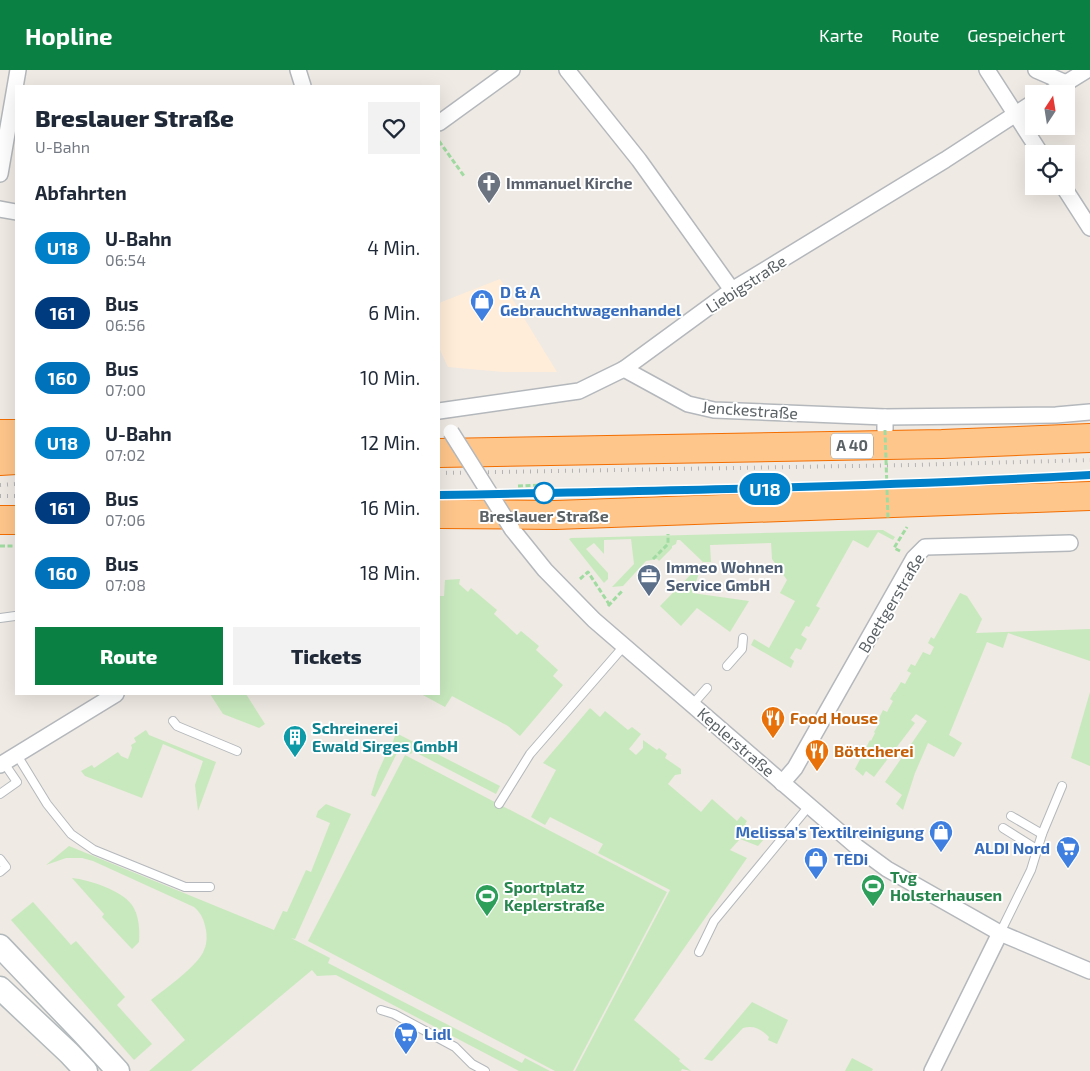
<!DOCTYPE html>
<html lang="de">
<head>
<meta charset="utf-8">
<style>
  :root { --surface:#fff; --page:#f2f2f3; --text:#1f2937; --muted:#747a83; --accent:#0b8043 }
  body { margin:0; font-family:"Exo 2",sans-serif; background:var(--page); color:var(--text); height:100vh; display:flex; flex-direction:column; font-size:19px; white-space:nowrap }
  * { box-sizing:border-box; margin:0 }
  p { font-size:16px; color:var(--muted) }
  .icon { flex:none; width:28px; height:28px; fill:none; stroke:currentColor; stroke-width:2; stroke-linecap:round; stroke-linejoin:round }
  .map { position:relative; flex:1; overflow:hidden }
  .details { position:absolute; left:15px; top:15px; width:425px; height:610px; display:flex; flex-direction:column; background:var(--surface); border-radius:0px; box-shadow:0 5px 20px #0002 }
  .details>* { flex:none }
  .badge { padding:0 10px; border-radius:16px; font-size:18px; line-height:32px }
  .needle { width:32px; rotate:12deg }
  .buttons { position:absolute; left:1025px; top:15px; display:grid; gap:10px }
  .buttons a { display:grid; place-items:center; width:50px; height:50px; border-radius:0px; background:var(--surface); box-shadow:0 5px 20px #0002; font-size:25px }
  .map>.badge { position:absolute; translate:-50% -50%; box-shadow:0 0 0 2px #fff }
  h2 { padding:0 20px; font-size:19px; line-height:45px }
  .round { display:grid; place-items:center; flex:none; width:52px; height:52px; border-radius:0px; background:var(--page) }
  .head { display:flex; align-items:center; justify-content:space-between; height:85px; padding:0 20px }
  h1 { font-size:24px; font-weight:800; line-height:38px }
  .action { display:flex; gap:10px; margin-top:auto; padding:10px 20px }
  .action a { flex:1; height:58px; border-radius:0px; background:var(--accent); color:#fff; font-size:20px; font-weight:800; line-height:58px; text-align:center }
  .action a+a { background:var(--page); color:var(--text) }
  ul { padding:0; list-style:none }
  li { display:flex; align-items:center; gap:15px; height:65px; padding:0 20px }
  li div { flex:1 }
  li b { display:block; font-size:19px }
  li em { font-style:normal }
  li .badge { min-width:55px; font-weight:700; text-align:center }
  header { display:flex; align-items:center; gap:30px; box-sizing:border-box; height:70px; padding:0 25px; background:var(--accent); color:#fff }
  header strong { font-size:24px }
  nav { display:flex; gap:28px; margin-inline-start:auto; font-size:18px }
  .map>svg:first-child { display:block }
</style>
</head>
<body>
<header>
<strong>Hopline</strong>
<nav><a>Karte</a><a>Route</a><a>Gespeichert</a></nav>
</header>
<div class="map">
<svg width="1090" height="1001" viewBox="0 0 1090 1001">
  <rect width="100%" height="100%" fill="#efeae3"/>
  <path fill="#ffedd9" d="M 500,209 L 557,302 L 503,302 L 448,297 L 439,278 L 439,233 Z"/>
  <g fill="#c8e9be">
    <path d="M 883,460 L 895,467 L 893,470 L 878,462 L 868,478 L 853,470 L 816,536 L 820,538 L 809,557 L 806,556 L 801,565 L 807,569 L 801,580 L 796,578 L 790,588 L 794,591 L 791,598 L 751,575 L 754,569 L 769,578 L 795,531 L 780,523 L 787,510 L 772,489 L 771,473 L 710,475 L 711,492 L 703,492 L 692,523 L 749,531 L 730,562 L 697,538 L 681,556 L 660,536 L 703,492 L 680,470 L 677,470 L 676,474 L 672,476 L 672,478 L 659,491 L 657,489 L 646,491 L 623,516 L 612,517 L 634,494 L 631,469 L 604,470 L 604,484 L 594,473 L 586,479 L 608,503 L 608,509 L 604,513 L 569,469 L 571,468 Z"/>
    <path d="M 460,509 L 459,514 L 468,522 L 471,518 L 497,540 L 494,544 L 517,565 L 521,561 L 539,576 L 536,580 L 558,600 L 553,606 L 563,615 L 520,666 L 508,656 L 452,626 L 445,637 L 421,624 L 439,624 L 439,526 L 444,526 L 445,510 Z"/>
    <path d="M 960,523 L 967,526 L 982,549 L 976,563 L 1090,559 L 1090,591 L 1008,563 L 1003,578 L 987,572 L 949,665 L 962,673 L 954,687 L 928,673 L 915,703 L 903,740 L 896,734 L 902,725 L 885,712 L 927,651 L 916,644 L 911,650 L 915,653 L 874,707 L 866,701 L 863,706 L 855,699 L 870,670 L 871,671 L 875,663 L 874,662 L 880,652 L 878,650 L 883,640 L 887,642 L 893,631 L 890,629 L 894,622 L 895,622 L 901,612 L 905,614 L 911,603 L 907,601 L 911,594 L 915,596 L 923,582 L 930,585 L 934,577 L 928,573 L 931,567 L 934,569 Z"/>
    <path d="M 1090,622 L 1090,696 L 1071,688 Z"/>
    <path d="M 210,624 L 246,624 L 265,654 L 259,658 L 223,644 Z"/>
    <path d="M 590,638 L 600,647 L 605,641 L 628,660 L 632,657 L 641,664 L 629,679 L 636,685 L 643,678 L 643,670 L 657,680 L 659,678 L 667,684 L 665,688 L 681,699 L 681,704 L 675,705 L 668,714 L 701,742 L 712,729 L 737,751 L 741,746 L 747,751 L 745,754 L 754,762 L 756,759 L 766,767 L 758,776 L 740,769 L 730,780 L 747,788 L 634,950 L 680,989 L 679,991 L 691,1001 L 682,999 L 681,1001 L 575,1001 L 670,820 L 598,783 L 603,774 L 550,747 L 545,755 L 531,747 L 556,700 L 543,693 Z"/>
    <path d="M 146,660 L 149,665 L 216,692 L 198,741 L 195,715 L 203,691 L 163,674 L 142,728 L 85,706 L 81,701 L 92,695 L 94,698 L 118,682 L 121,686 L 128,689 L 132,678 L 131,675 L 136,672 L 134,668 Z"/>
    <path d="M 396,663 L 500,716 L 496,724 L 413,681 L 411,684 L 392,674 Z"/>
    <path d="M 388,680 L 397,683 L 375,727 L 371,725 L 378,702 Z"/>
    <path d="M 405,685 L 667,822 L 573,1001 L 555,1001 L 308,871 Z"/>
    <path d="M 326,734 L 351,744 L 295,869 L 291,868 L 330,888 L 328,893 L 522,993 L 525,988 L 550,1001 L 519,1001 L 336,905 L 317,906 L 312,900 L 191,1001 L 149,1001 L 185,970 L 151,930 C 165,919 199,895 204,880 C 207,874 207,866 206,860 C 204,850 202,844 194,837 L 93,791 L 82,788 L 66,788 L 46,795 L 69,776 L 274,860 L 283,841 L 287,842 L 306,800 L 311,802 L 330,753 L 316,747 L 318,741 Z"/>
    <path d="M 72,808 C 90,810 121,820 132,835 C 139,845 140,860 139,872 L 132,879 L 102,847 L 104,844 Z"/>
    <path d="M 33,832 L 71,875 L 76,871 L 125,927 L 117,935 L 152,974 L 134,990 L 11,850 Z"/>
    <path d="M 752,932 L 788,950 L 777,974 L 768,970 L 769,967 C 761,959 754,955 743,958 L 712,991 L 704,989 Z"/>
    <path d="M 852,988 L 873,999 L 872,1001 L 845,1001 Z"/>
  </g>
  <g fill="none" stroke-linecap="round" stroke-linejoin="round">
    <g stroke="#b4b8bc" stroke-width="10">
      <g id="service">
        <path d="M 0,548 L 15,546"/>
        <path d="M 727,596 L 742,579 L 743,568"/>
        <path d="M 693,634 L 707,618"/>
        <path d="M 173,651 L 177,656 L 237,681"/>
        <path d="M 17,685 L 47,734 L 71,764 L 94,780 L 185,817 L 210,817"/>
        <path d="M 0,724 L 17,712 L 4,693"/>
        <path d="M 499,734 L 530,684 L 624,576"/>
        <path d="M 1011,746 L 1042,764"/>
        <path d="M 1003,758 L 1038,780"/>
        <path d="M 0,789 L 6,797 L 0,802"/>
        <path d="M 1000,863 L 1031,800 L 1042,764 L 1062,716"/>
        <path d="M 699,882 L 714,851 L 809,736"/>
        <path d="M 381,940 L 394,944 L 455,977 L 472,994 L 485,1001"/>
      </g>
    </g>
    <g stroke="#b4b8bc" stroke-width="18">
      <g id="minor">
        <path d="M 298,0 L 303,16"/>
        <path d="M 567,0 L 639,90 L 732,220"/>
        <path d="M 987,0 L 1041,84"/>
        <path d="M 1036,0 L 1066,13"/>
        <path d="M 1048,24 L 1087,0"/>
        <path d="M 439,53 L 512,0"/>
        <path d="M 0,104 L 18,0"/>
        <path d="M 1063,116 L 1090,158"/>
        <path d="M 0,139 L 16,142"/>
        <path d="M 624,299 L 688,334 L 714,340 L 885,347 L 885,360"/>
        <path d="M 439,341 L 579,321 L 624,299 L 732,220 L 945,90 L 1034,32"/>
        <path d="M 885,347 L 1056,345 L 1090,342"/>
        <path d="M 512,459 L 545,500 L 594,550 L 857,777 L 887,799 L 1000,863 L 1090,901"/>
        <path d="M 0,695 L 116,624"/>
        <path d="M 782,713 L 795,698 L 914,488 L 925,477 L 1070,473"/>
        <path d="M 932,1001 L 1000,863"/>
      </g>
    </g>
    <g stroke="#b2b9bc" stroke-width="25">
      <g id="secondary">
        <path d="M 0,876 L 83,963 L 118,1001"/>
        <path d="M 0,918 L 69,983 L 86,1001"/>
      </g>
    </g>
    <g stroke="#f36e00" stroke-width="30">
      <g id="motorway">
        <path d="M 0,364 L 16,364"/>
        <path d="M 439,383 L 942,374 L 1090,368"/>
        <path d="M 0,391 L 16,390"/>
        <path d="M 439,444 L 555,445 L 1090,426"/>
        <path d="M 0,450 L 16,450"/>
      </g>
    </g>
    <g stroke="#a0dca1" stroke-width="3" stroke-dasharray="5 2.5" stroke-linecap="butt">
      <path d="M 439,71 L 464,106"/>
      <path d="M 518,416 L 542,415"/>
      <path d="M 0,476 L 16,476"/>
      <path d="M 900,481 L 894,478 L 907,457"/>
      <path d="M 653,489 L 668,474 L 668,464"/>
      <path d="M 580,509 L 588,502 L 609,534"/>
      <path d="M 608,536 L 623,520"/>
    </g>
    <use href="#service" stroke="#fff" stroke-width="8"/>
    <use href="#minor" stroke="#fff" stroke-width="15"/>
    <use href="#secondary" stroke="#fff" stroke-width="22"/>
    <use href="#motorway" stroke="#ffc68b" stroke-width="28"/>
    <g stroke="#b3b4b5" stroke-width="4" stroke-dasharray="1 6" stroke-linecap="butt">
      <path d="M 439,403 L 912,395 L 1090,390"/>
      <path d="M 0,415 L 16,414"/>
      <path d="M 439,425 L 805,418 L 911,414 L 1090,405"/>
      <path d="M 0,426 L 16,426"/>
    </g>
    <g stroke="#b4b8bc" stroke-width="18" stroke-linecap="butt">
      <path id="minor-bridge" d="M 451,362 L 512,459"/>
    </g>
    <path stroke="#a0dca1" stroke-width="3" stroke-dasharray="5 2.5" stroke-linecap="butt" d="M 885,360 L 888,449"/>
    <use href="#minor-bridge" stroke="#fff" stroke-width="15"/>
  </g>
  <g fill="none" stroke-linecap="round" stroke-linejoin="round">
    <g stroke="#fff" stroke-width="11">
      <path id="line" d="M 439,425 C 656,421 873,417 1090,405"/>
    </g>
    <use href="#line" stroke="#0080c8" stroke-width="8"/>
  </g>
  <defs>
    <g id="church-pin" transform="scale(1.25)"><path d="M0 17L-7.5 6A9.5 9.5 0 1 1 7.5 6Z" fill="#6b7280" stroke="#fff"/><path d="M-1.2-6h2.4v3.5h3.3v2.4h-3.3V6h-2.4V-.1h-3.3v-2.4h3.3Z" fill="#fff"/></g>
    <g id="shop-pin" transform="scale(1.25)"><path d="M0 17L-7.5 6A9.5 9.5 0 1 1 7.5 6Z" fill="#3f7fe0" stroke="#fff"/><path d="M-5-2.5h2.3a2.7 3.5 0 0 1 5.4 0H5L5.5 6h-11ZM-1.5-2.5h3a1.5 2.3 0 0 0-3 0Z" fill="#fff"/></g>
    <g id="office-pin" transform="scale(1.25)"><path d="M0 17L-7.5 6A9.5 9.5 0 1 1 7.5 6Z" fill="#5c6f8a" stroke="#fff"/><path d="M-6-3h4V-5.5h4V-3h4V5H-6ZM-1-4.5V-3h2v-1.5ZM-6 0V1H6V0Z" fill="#fff"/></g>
    <g id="restaurant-pin" transform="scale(1.25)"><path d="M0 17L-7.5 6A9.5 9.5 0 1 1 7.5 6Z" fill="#e8710a" stroke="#fff"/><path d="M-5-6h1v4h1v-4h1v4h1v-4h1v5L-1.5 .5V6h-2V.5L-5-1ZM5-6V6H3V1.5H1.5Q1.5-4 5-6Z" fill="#fff"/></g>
    <g id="building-pin" transform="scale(1.25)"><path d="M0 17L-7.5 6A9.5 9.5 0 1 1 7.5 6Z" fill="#0f9aa8" stroke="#fff"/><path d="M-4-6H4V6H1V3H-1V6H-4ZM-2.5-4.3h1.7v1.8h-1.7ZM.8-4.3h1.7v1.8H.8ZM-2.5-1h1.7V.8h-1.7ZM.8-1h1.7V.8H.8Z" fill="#fff"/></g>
    <g id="supermarket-pin" transform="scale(1.25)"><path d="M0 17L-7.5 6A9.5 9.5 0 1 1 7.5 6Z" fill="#3f7fe0" stroke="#fff"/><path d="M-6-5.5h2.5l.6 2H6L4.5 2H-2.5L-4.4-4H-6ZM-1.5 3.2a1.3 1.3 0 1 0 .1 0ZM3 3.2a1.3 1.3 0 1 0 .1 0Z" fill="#fff"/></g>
    <g id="stadium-pin" transform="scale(1.25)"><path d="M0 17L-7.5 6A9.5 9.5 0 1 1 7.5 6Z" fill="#2e9e5b" stroke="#fff"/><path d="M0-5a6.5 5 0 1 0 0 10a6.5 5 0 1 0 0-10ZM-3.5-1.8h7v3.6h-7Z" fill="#fff"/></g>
  </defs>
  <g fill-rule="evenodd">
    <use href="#church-pin" x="489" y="113"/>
    <use href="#shop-pin" x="482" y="231"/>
    <use href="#office-pin" x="649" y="506"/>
    <use href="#restaurant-pin" x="773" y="648"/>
    <use href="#building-pin" x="295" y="667"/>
    <use href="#restaurant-pin" x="817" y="681"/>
    <use href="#shop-pin" x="941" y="762"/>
    <use href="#supermarket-pin" x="1068" y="778"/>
    <use href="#shop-pin" x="816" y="789"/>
    <use href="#stadium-pin" x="873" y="816"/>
    <use href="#stadium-pin" x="487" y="826"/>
    <use href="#supermarket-pin" x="406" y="964"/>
  </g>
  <circle fill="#fff" stroke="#0080c8" stroke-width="2.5" cx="544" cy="423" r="10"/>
  <g text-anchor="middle" stroke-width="4" stroke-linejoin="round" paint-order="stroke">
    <rect fill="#fff" stroke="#8c9193" stroke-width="1" x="831" y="363.5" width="42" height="25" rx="4"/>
    <g font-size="15" font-weight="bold" fill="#5b6265">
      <text x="852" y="381">A 40</text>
    </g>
    <g font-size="16" font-weight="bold" fill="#5b616d" stroke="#fff" text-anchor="start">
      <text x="506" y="119">Immanuel Kirche</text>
    </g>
    <g font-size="16" fill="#5b6265" stroke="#fff">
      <text transform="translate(746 214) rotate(-33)" y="6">Liebigstraße</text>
      <text transform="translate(750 340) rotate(4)" y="6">Jenckestraße</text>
      <text transform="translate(891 533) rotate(-59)" y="6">Boettgerstraße</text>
      <text transform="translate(736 672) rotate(41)" y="6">Keplerstraße</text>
    </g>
    <g font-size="16" font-weight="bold" fill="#366cbe" stroke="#fff" text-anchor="start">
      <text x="500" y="228">D &amp; A<tspan x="500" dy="18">Gebrauchtwagenhandel</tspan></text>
      <text x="924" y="768" text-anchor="end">Melissa's Textilreinigung</text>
      <text x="1050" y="784" text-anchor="end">ALDI Nord</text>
      <text x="834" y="795">TEDi</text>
      <text x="424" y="970">Lidl</text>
    </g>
    <g font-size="16" font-weight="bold" fill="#5b6265" stroke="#fff">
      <text x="544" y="452">Breslauer Straße</text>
    </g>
    <g font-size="16" font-weight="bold" fill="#4e5e75" stroke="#fff" text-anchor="start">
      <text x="666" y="503">Immeo Wohnen<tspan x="666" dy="18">Service GmbH</tspan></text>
    </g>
    <g font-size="16" font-weight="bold" fill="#c56008" stroke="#fff" text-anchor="start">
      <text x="790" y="654">Food House</text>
      <text x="834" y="687">Böttcherei</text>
    </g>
    <g font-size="16" font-weight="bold" fill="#0d838f" stroke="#fff" text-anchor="start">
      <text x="312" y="664">Schreinerei<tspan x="312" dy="18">Ewald Sirges GmbH</tspan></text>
    </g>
    <g font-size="16" font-weight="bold" fill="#27864d" stroke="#fff" text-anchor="start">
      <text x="890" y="813">Tvg<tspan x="890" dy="18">Holsterhausen</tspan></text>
      <text x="504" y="823">Sportplatz<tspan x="504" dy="18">Keplerstraße</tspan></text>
    </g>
  </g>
</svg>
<div class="buttons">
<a><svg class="needle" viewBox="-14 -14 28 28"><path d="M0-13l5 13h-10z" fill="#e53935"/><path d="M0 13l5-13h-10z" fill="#747a83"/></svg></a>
<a><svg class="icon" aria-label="locate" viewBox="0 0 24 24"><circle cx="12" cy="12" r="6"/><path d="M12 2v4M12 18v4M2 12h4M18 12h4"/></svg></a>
</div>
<b class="badge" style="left:765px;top:419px;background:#0080c8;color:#fff">U18</b>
<section class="details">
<div class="head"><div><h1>Breslauer Straße</h1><p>U-Bahn</p></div><a class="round"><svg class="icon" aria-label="heart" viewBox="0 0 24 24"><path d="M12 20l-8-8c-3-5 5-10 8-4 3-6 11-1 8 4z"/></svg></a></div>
<h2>Abfahrten</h2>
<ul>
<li><span class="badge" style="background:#0080c8;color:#fff">U18</span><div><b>U-Bahn</b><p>06:54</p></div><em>4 Min.</em></li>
<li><span class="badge" style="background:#003b80;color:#fff">161</span><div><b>Bus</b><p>06:56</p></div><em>6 Min.</em></li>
<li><span class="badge" style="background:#0072bc;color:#fff">160</span><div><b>Bus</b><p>07:00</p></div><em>10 Min.</em></li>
<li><span class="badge" style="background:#0080c8;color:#fff">U18</span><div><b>U-Bahn</b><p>07:02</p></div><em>12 Min.</em></li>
<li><span class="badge" style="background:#003b80;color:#fff">161</span><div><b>Bus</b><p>07:06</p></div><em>16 Min.</em></li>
<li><span class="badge" style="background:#0072bc;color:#fff">160</span><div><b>Bus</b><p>07:08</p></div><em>18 Min.</em></li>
</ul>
<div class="action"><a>Route</a><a>Tickets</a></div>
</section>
</div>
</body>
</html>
